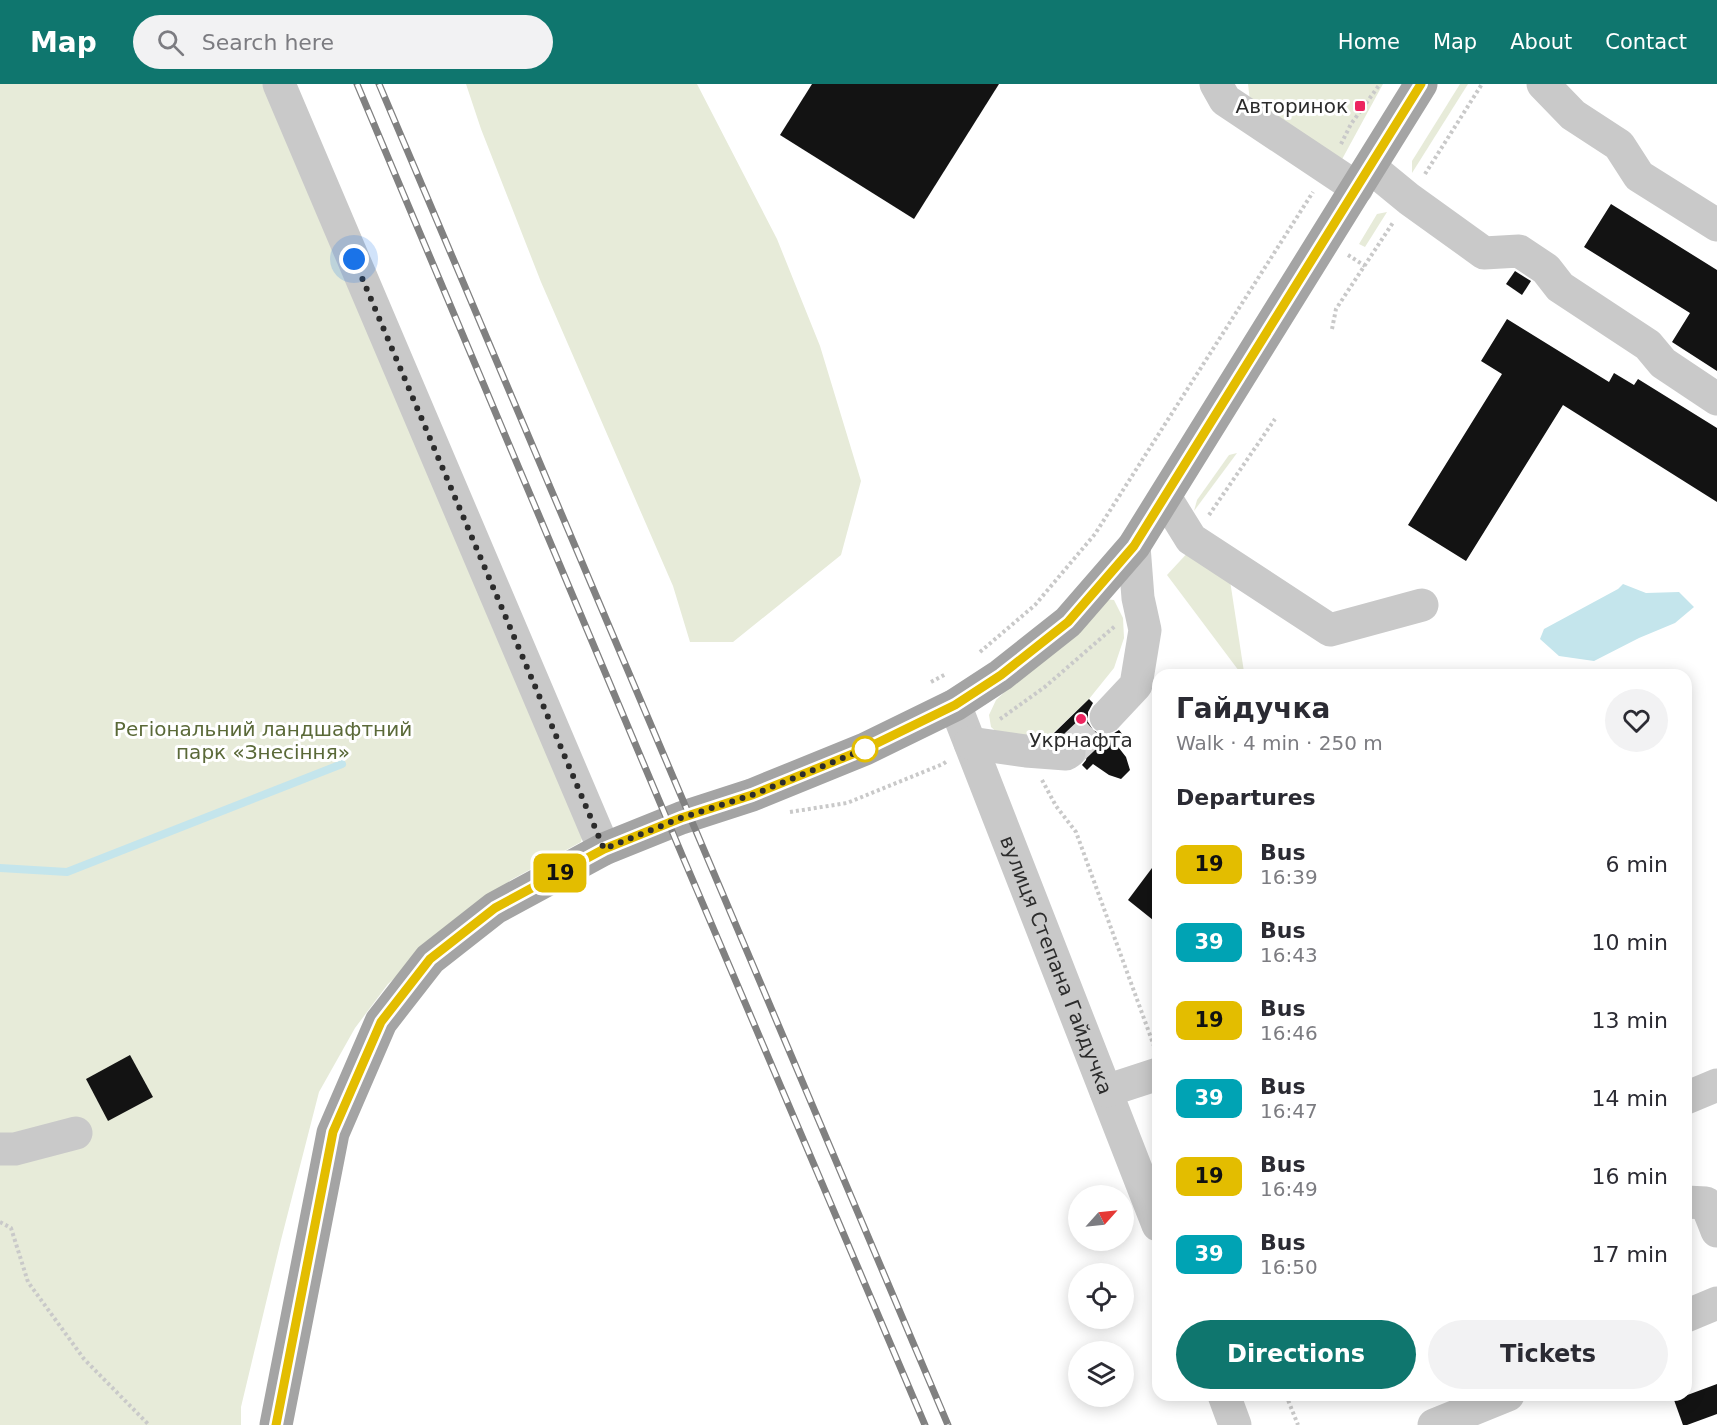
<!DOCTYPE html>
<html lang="en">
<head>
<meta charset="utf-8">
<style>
  :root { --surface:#fff; --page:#f2f2f3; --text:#2b2b33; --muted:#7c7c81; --accent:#0f766e }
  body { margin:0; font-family:"DejaVu Sans",sans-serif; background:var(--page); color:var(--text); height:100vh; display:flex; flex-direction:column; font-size:22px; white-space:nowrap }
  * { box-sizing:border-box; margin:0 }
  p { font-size:20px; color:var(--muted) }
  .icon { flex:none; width:33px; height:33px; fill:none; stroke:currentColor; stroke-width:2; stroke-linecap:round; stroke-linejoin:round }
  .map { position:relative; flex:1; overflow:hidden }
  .panel { position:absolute; left:1152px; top:585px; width:540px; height:732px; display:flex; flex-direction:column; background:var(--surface); border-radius:18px; box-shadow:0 3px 15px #0003 }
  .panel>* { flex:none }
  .badge { padding:0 12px; border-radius:9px; font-size:21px; line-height:39px }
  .needle { width:39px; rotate:63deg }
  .controls { position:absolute; left:1068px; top:1101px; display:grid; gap:12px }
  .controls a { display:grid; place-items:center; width:66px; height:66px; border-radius:50%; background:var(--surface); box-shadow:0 3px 15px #0003; font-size:30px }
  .you { position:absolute; width:30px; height:30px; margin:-15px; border:4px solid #fff; border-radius:50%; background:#1a73e8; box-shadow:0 0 0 9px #1a73e833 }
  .map>.badge { position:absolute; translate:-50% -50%; box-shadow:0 0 0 3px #fff }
  h2 { padding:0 24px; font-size:22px; line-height:54px }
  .round { display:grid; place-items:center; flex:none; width:63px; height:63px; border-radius:32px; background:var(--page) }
  .head { display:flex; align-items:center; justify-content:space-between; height:102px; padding:0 24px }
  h1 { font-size:28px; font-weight:800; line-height:45px }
  .button { display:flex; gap:12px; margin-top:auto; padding:12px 24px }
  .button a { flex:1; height:69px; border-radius:36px; background:var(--accent); color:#fff; font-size:24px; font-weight:800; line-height:69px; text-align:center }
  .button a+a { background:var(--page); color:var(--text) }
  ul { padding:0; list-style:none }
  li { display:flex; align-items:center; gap:18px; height:78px; padding:0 24px }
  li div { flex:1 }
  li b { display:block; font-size:22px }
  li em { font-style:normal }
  li .badge { min-width:66px; font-weight:700; text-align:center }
  header { display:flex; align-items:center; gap:36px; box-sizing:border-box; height:84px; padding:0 30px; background:var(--accent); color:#fff }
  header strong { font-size:28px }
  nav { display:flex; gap:33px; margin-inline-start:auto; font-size:21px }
  .search { width:420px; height:54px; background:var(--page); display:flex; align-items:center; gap:15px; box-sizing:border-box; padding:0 21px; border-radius:33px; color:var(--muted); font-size:22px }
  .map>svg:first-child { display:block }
</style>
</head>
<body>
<header>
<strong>Map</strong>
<div class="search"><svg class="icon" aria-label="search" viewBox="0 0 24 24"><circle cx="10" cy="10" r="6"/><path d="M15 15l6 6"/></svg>Search here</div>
<nav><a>Home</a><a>Map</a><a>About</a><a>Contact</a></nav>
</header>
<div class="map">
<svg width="1717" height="1341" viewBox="0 0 1717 1341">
  <rect width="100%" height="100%" fill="#fff"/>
  <g fill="#e7ebd9">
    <path d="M 0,0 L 268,0 L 587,734 L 581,758 L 511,796 L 460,834 L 388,900 L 355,944 L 319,1008 L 281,1156 L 241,1323 L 241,1341 L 0,1341 Z"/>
    <path d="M 466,0 L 697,0 L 777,155 L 820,262 L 861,397 L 841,471 L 733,558 L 690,558 L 673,502 L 541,198 L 481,45 Z"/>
    <path d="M 1248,0 L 1383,0 L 1340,79 L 1250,17 Z"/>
    <path d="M 1460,0 L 1468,0 L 1412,89 L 1412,77 Z"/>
    <path d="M 1387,128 L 1365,163 L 1359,160 L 1377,130 Z"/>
    <path d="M 1237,369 L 1194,427 L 1197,416 L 1229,371 Z"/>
    <path d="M 1192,464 L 1229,490 L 1244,588 L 1242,591 L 1167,491 Z"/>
    <path d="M 1104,515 L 1114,516 L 1123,534 L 1124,554 L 1114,584 L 1089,615 L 1052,650 L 1022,657 L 1000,651 L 991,643 L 989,631 L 996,616 Z"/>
  </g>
  <path fill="#c4e5ec" d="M 1623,500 L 1646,509 L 1679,508 L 1694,523 L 1675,539 L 1639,554 L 1594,577 L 1559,572 L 1540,555 L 1544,545 L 1618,505 Z"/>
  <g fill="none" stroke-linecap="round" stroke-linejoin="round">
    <path stroke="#c4e5ec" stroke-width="8" d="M 0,784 L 67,788 L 342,680"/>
  </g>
  <g fill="#131313">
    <path d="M 812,0 L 999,0 L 914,135 L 780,51 Z"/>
    <path d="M 1611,120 L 1717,186 L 1717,287 L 1672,258 L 1690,229 L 1584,163 Z"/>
    <path d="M 1515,187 L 1531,197 L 1522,211 L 1506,200 Z"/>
    <path d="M 1507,235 L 1609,298 L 1614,289 L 1634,301 L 1638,295 L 1717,344 L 1717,418 L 1563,321 L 1466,477 L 1408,441 L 1502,290 L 1481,277 Z"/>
    <path d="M 1089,615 L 1093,619 L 1088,628 L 1088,638 L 1093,646 L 1102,651 L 1111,651 L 1119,646 L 1123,651 L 1115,659 L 1126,673 L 1130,686 L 1121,695 L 1109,691 L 1093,680 L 1087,686 L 1082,681 L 1086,676 L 1088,666 L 1084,657 L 1078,652 L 1068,649 L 1063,651 L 1053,650 Z"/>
    <path d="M 1158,776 L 1158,840 L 1128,816 Z"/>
    <path d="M 130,971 L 153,1013 L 108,1037 L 86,995 Z"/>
    <path d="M 1717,1300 L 1717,1330 L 1687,1341 L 1683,1341 L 1674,1316 Z"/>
  </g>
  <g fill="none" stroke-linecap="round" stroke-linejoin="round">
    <path stroke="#d5d5d5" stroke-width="33" stroke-dasharray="33 16" stroke-linecap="butt" d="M 1069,668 L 1106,633"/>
    <g stroke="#c9c9c9" stroke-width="4" stroke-dasharray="3 3" stroke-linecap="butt">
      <path d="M 1341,60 L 1351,40 L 1380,0"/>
      <path d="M 1425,90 L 1482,0"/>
      <path d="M 1348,171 L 1365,182"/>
      <path d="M 1332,245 L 1336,225 L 1394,137"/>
      <path d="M 1209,431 L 1275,335"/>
      <path d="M 980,568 L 1035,521 L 1095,450 L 1313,108"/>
      <path d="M 931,598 L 946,590"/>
      <path d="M 1000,635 L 1046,602 L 1115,542"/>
      <path d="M 1042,696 L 1056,722 L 1076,748 L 1154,962"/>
      <path d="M 790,728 L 847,719 L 943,680 L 947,677"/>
      <path d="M 0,1138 L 11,1144 L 28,1198 L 84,1275 L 149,1341"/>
      <path d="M 1286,1311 L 1298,1341"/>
    </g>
    <g stroke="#c9c9c9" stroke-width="33">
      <path d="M 279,0 L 604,765"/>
      <path d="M 1216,0 L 1225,16 L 1357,104"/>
      <path d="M 1543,0 L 1573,31 L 1619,61 L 1639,92 L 1717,141"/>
      <path d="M 1370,83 L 1409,115 L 1484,169 L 1519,167 L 1546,185 L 1560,203 L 1648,261 L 1663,279 L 1717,315"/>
      <path d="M 1165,413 L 1191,455 L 1330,546 L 1422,521"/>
      <path id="s1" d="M 955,621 L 1158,1141"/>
      <path d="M 1106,633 L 1136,601 L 1145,546 L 1138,514 L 1134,462"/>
      <path d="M 970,659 L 1026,667 L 1066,670 L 1069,668"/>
      <path d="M 1106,1007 L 1158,990"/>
      <path d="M 1686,1014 L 1717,1001"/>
      <path d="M 0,1065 L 15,1065 L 76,1049"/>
      <path d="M 1686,1118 L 1706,1119 L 1717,1147"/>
      <path d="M 1686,1232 L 1717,1219"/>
      <path d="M 1224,1311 L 1235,1341"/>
      <path d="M 1434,1341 L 1508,1311"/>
    </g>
    <path stroke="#a4a4a4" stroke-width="33" d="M 276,1341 L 333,1049 L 381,938 L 430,875 L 495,824 L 604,765 L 681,734 L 752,711 L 865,665 L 955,621 L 1001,591 L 1068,538 L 1134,462 L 1421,0"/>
    <g stroke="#818181" stroke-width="7">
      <g id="rail">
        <path d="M 357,0 L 685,778 L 925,1341"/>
        <path d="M 379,0 L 948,1341"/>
      </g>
    </g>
    <use href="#rail" stroke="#fff" stroke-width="4.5" stroke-dasharray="14" stroke-linecap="butt"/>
  </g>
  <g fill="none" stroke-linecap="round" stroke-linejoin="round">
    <g stroke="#fff" stroke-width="14">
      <path id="line" d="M 276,1341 L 333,1048 L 381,938 L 430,875 L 495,824 L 604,765 L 681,734 L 752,711 L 865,665 L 955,621 L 1001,591 L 1068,538 L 1134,462 L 1421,0"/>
    </g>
    <use href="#line" stroke="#e3bd00" stroke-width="9"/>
    <path stroke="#2c2c2c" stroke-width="6" stroke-dasharray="0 10.8" d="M 354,175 L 604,765 L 681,734 L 752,711 L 865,665"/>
  </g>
  <g fill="#ec2560" stroke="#fff" stroke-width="2">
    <rect x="1354" y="16" width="12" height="12" rx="3"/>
    <circle cx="1081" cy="635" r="6"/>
  </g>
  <circle fill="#fff" stroke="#e3bd00" stroke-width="3" cx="865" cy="665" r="12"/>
  <g text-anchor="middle" stroke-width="6" stroke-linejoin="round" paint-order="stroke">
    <g font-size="20" fill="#2c2c2c" stroke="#fff" text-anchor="end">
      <text x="1348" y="29">Авторинок</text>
      <text x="1081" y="663" text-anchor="middle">Укрнафта</text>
    </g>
    <g font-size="20" fill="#5a6938" stroke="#fff">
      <text x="263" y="652">Регіональний ландшафтний<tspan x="263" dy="23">парк «Знесіння»</tspan></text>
    </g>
    <g font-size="20" fill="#2c2c2c" stroke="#fff">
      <text dy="7" stroke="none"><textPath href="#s1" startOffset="279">вулиця Степана Гайдучка</textPath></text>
    </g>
  </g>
</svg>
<div class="controls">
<a><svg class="needle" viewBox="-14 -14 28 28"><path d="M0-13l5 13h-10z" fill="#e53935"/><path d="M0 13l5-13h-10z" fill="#7c7c81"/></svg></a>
<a><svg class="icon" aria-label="locate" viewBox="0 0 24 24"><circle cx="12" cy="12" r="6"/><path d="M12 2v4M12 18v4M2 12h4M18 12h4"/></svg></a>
<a><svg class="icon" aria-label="layers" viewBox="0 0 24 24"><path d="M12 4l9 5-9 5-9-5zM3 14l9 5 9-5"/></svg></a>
</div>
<div class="you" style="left:354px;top:175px"></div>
<b class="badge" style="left:560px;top:789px;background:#e3bd00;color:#111">19</b>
<section class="panel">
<div class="head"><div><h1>Гайдучка</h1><p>Walk · 4 min · 250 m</p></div><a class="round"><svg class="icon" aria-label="heart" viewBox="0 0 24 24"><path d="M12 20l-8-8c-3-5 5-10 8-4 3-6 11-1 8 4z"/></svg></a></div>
<h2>Departures</h2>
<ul>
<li><span class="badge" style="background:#e3bd00;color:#111">19</span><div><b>Bus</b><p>16:39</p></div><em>6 min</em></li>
<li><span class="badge" style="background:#00a3b4;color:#fff">39</span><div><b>Bus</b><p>16:43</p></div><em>10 min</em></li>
<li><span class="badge" style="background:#e3bd00;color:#111">19</span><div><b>Bus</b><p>16:46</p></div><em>13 min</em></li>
<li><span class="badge" style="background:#00a3b4;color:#fff">39</span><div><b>Bus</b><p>16:47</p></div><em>14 min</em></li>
<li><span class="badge" style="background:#e3bd00;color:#111">19</span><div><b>Bus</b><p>16:49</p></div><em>16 min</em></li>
<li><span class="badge" style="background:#00a3b4;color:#fff">39</span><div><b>Bus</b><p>16:50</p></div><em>17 min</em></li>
</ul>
<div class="button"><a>Directions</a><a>Tickets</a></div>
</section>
</div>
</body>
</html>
